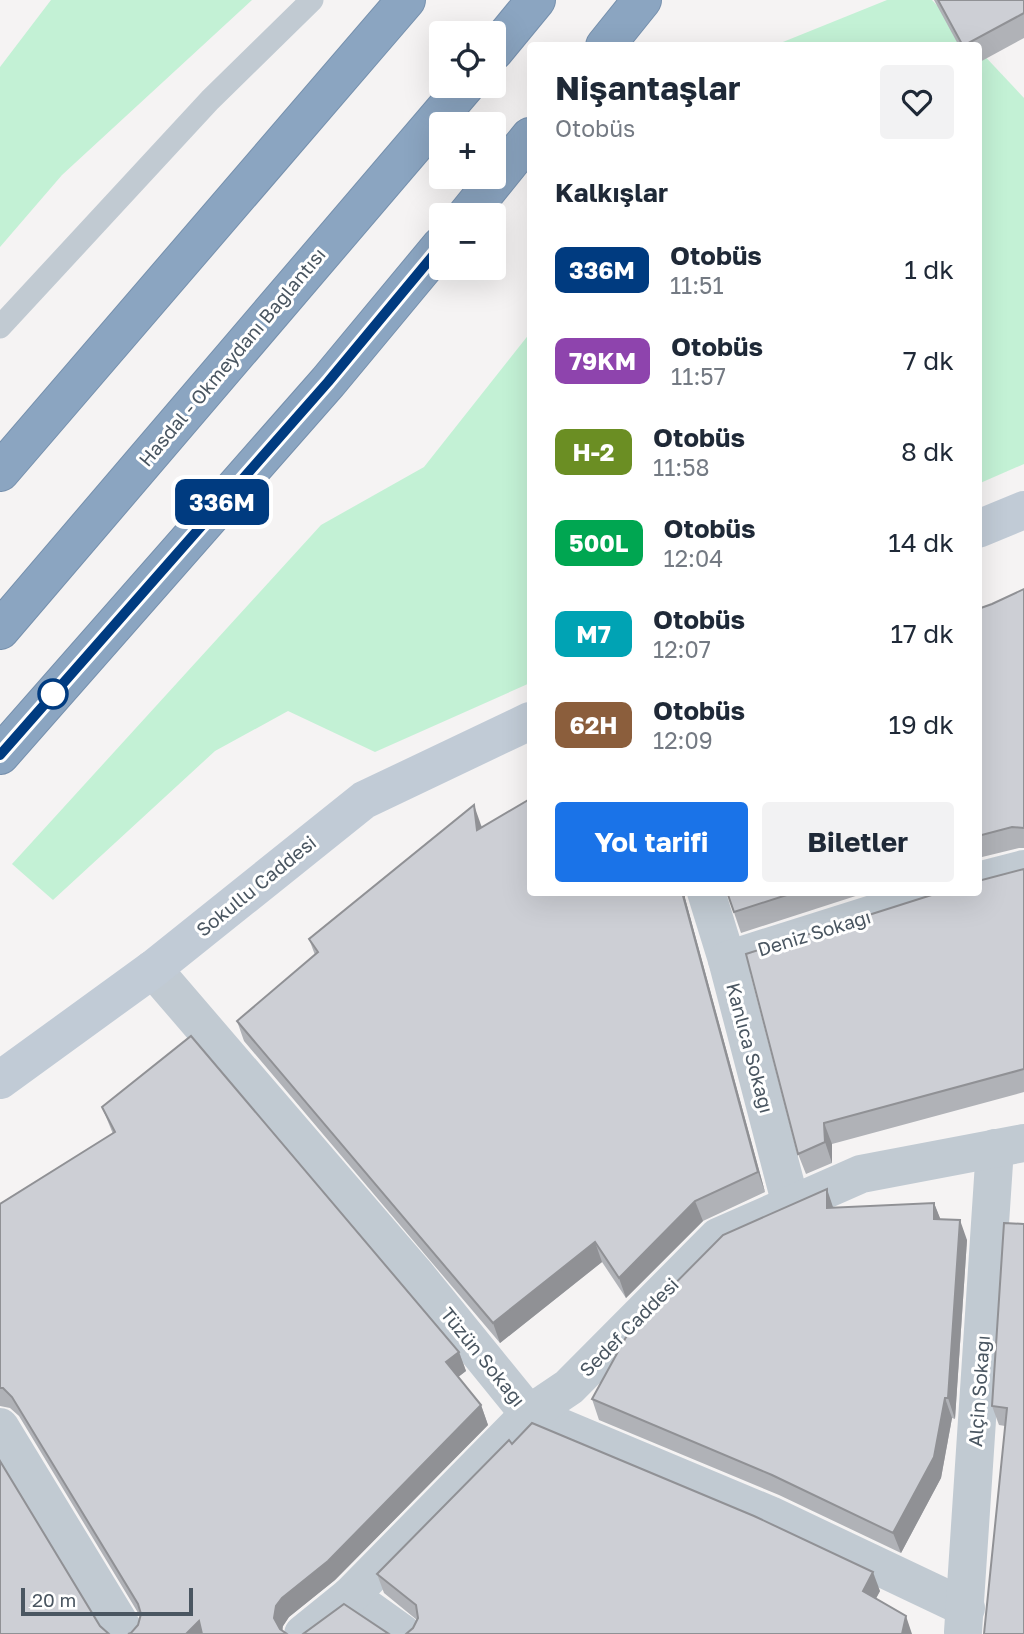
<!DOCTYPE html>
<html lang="tr">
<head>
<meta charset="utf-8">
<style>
  :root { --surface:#fff; --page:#f2f2f3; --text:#1f2937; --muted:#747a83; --accent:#1a73e8 }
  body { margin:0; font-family:"Golos Text",sans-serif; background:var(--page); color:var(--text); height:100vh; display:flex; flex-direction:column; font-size:26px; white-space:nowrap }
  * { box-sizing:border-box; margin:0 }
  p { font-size:23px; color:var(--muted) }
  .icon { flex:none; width:38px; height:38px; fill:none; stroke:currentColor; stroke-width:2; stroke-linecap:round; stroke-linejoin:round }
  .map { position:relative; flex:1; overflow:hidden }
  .panel { position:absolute; left:527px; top:42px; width:455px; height:854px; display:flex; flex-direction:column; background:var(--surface); border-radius:7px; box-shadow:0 7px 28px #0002 }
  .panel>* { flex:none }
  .badge { padding:0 14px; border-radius:10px; font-size:24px; line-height:46px }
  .fabs { position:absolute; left:429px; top:21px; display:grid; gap:14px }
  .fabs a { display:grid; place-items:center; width:77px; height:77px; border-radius:7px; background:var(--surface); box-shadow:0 7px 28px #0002; font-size:35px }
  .scale { position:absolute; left:21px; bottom:18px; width:172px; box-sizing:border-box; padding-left:7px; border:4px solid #4a5661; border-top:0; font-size:19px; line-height:24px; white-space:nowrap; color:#4a5661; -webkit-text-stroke:5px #fff; paint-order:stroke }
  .map>.badge { position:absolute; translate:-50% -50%; box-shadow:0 0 0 4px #fff }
  h2 { padding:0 28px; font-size:26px; line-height:63px }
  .round { display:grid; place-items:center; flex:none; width:74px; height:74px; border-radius:7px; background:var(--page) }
  .headline { display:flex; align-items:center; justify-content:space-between; height:119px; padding:0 28px }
  h1 { font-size:33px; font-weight:700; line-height:52px }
  .action { display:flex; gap:14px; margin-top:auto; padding:14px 28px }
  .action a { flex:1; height:80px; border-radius:7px; background:var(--accent); color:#fff; font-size:28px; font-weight:700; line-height:80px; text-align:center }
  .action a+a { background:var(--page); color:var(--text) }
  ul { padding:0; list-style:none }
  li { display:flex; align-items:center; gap:21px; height:91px; padding:0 28px }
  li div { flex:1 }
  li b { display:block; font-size:26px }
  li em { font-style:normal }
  li .badge { min-width:77px; font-weight:700; text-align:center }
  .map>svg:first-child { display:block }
</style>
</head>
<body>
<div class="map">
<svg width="1024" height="1634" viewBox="0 0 1024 1634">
  <rect width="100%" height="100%" fill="#f5f3f3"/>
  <g fill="#c3f1d5">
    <path d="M 51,0 L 252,0 L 62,175 L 0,247 L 0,67 Z"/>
    <path d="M 887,0 L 932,0 L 975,45 L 773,46 Z"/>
    <path d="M 978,49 L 1024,98 L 1024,464 L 978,484 Z"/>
    <path d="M 530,333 L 530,683 L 375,752 L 288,711 L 215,751 L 53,900 L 12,864 L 321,525 L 424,467 Z"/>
  </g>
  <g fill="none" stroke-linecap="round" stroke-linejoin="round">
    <g stroke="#7690ad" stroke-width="40">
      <g id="motorway">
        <path d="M 605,46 L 642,0"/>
        <path d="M 494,51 L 536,0"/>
        <path d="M 467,215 L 530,137"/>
        <path d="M 0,472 L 406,0"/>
        <path d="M 0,630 L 465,86"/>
        <path d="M 0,755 L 328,382 L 441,246"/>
      </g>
    </g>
    <path stroke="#c1cad2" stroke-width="23" d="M 0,327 L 210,100 L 312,0"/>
    <g stroke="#c1cad2" stroke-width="38">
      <path d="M 978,881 L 1024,869"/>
      <path d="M 706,892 L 727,960 L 791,1205"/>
      <path d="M 727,960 L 942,892"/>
      <path d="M 153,969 L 417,1276 L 529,1414 L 770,1515 L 966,1608"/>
      <path d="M 0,1427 L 126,1634"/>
      <path d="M 350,1596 L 403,1634"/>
      <path d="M 963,1632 L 995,1148"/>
    </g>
    <path stroke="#c1cad2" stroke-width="38" d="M 303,1634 L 350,1596 L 529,1414 L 569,1387 L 718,1237 L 861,1174 L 1024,1143"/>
    <g stroke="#c1cbd6" stroke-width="38">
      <path d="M 978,529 L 1024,510"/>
      <path d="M 0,1080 L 153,969 L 364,800 L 530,721"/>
    </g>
    <use href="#motorway" stroke="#8ba5c1" stroke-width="38"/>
  </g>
  <g fill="#b0b2b7">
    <path d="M 934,0 L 1024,0 L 1024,38 L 978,63 L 978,46 L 959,46 Z"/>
    <path d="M 1024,589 L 1024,848 L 1019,848 L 978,858 L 978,609 L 992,604 Z"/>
    <path d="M 481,825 L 482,827 L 530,892 L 685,892 L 685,898 L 765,1192 L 703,1221 L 626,1298 L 602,1262 L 500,1343 L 244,1041 L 237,1021 L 315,955 L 309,939 Z"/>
    <path d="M 1024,869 L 1024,1092 L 832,1144 L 832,1163 L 806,1174 L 798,1154 Z"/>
    <path d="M 727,892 L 868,892 L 741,933 Z"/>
    <path d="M 102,1107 L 459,1352 L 466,1371 L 458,1377 L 481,1405 L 488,1425 L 335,1580 L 289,1617 L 283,1626 L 131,1633 L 138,1625 L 140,1616 L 19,1416 L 10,1408 L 0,1406 L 0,1204 L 113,1134 Z"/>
    <path d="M 934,1203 L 940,1219 L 967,1240 L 955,1419 L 952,1418 L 941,1478 L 901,1553 L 779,1495 L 599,1420 L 592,1399 L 833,1208 Z"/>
    <path d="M 1024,1224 L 1005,1426 L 999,1425 L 992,1406 Z"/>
    <path d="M 512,1444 L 880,1591 L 876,1598 L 413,1628 L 417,1620 L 384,1593 L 377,1574 Z"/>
  </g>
  <g fill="#909195">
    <path d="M 474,805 L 481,825 L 485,850 L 477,830 Z"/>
    <path d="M 682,892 L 685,892 L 685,898 L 765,1192 L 758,1172 Z"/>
    <path d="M 824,1123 L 832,1144 L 832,1163 L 825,1142 Z"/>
    <path d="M 827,1189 L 834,1210 L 827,1208 Z"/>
    <path d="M 695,1201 L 703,1221 L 626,1298 L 619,1278 Z"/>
    <path d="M 934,1203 L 942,1223 L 934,1219 Z"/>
    <path d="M 960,1220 L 967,1240 L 955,1419 L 948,1398 Z"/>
    <path d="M 595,1242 L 602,1262 L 500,1343 L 493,1323 Z"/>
    <path d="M 459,1352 L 466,1371 L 453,1381 L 446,1362 Z"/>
    <path d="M 945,1398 L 952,1418 L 941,1478 L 901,1553 L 893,1533 Z"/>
    <path d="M 481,1405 L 488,1425 L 335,1580 L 289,1617 L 283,1626 L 282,1634 L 274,1618 L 276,1606 L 282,1598 Z"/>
    <path d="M 873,1572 L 880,1591 L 870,1610 L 863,1591 Z"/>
    <path d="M 906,1616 L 912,1634 L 902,1634 Z"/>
    <path d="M 199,1621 L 203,1634 L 186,1634 Z"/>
  </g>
  <g fill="#cdcfd5" stroke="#909195" stroke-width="2">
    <path d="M 938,0 L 1024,0 L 1024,13 L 963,46 Z"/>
    <path d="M 1024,589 L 1024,828 L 1012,827 L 978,836 L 978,609 L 992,604 Z"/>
    <path d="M 530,799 L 530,892 L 682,892 L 758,1172 L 695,1201 L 619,1278 L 595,1242 L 493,1323 L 237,1021 L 318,952 L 309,939 L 474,805 L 477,830 Z"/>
    <path d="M 1024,869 L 1024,1069 L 824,1123 L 825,1142 L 798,1154 L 746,954 L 941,892 L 978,892 L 978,881 Z"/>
    <path d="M 727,892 L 796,892 L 734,912 Z"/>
    <path d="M 191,1036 L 459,1352 L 446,1362 L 481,1405 L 328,1561 L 282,1598 L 276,1606 L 274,1618 L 280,1629 L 287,1634 L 202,1634 L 199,1621 L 186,1634 L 128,1634 L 131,1633 L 138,1625 L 141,1614 L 138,1604 L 12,1397 L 3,1388 L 0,1388 L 0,1204 L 115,1132 L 102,1107 Z"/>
    <path d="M 827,1189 L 827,1208 L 934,1203 L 934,1219 L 960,1220 L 948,1398 L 945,1398 L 934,1457 L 893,1533 L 772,1475 L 592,1399 L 631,1328 L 723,1235 Z"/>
    <path d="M 1004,1223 L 1024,1224 L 1024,1634 L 984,1634 L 1007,1408 L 992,1406 Z"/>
    <path d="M 532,1423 L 754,1516 L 873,1572 L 863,1591 L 906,1616 L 902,1634 L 406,1634 L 413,1628 L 418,1618 L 416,1605 L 377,1574 L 509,1440 L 512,1444 Z"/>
    <path d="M 0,1461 L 100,1626 L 109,1634 L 0,1634 Z"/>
    <path d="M 344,1604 L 389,1634 L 303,1634 Z"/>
  </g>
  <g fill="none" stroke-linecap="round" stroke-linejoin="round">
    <g stroke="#fff" stroke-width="16">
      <path id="line" d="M 0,755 L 328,382 L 441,246"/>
    </g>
    <use href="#line" stroke="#003b80" stroke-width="10"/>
  </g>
  <circle fill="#fff" stroke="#003b80" stroke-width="3.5" cx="53" cy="694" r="14"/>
  <g text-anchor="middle" stroke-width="6" stroke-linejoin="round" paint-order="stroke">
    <g font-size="19" fill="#4a5661" stroke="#fff">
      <text transform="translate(232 357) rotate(-50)" y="7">Hasdal - Okmeydanı Bağlantısı</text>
      <text transform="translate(256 886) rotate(-39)" y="7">Sokullu Caddesi</text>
      <text transform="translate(814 933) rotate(-17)" y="7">Deniz Sokağı</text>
      <text transform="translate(750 1048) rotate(75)" y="7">Kanlıca Sokağı</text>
      <text transform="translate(629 1327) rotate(-45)" y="7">Sedef Caddesi</text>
      <text transform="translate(483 1357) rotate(51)" y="7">Tüzün Sokağı</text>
      <text transform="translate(979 1391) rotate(-86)" y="7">Alçin Sokağı</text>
    </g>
  </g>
</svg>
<div class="fabs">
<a><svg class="icon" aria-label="locate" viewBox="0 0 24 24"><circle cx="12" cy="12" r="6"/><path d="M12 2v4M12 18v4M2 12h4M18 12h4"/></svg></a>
<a>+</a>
<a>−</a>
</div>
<div class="scale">20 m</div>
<b class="badge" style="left:222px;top:502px;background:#003b80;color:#fff">336M</b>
<section class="panel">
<div class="headline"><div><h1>Nişantaşlar</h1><p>Otobüs</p></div><a class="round"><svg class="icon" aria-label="heart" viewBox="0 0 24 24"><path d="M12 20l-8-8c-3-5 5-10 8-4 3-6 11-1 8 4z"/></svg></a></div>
<h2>Kalkışlar</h2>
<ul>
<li><span class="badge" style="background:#003b80;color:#fff">336M</span><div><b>Otobüs</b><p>11:51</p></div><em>1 dk</em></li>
<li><span class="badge" style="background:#8e44ad;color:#fff">79KM</span><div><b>Otobüs</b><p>11:57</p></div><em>7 dk</em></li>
<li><span class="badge" style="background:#6b8e23;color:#fff">H-2</span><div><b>Otobüs</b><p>11:58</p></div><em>8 dk</em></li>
<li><span class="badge" style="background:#00a651;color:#fff">500L</span><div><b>Otobüs</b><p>12:04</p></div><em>14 dk</em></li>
<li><span class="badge" style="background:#00a3b4;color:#fff">M7</span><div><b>Otobüs</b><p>12:07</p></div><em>17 dk</em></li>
<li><span class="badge" style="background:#8b5e3c;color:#fff">62H</span><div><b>Otobüs</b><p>12:09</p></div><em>19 dk</em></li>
</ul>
<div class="action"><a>Yol tarifi</a><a>Biletler</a></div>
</section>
</div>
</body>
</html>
